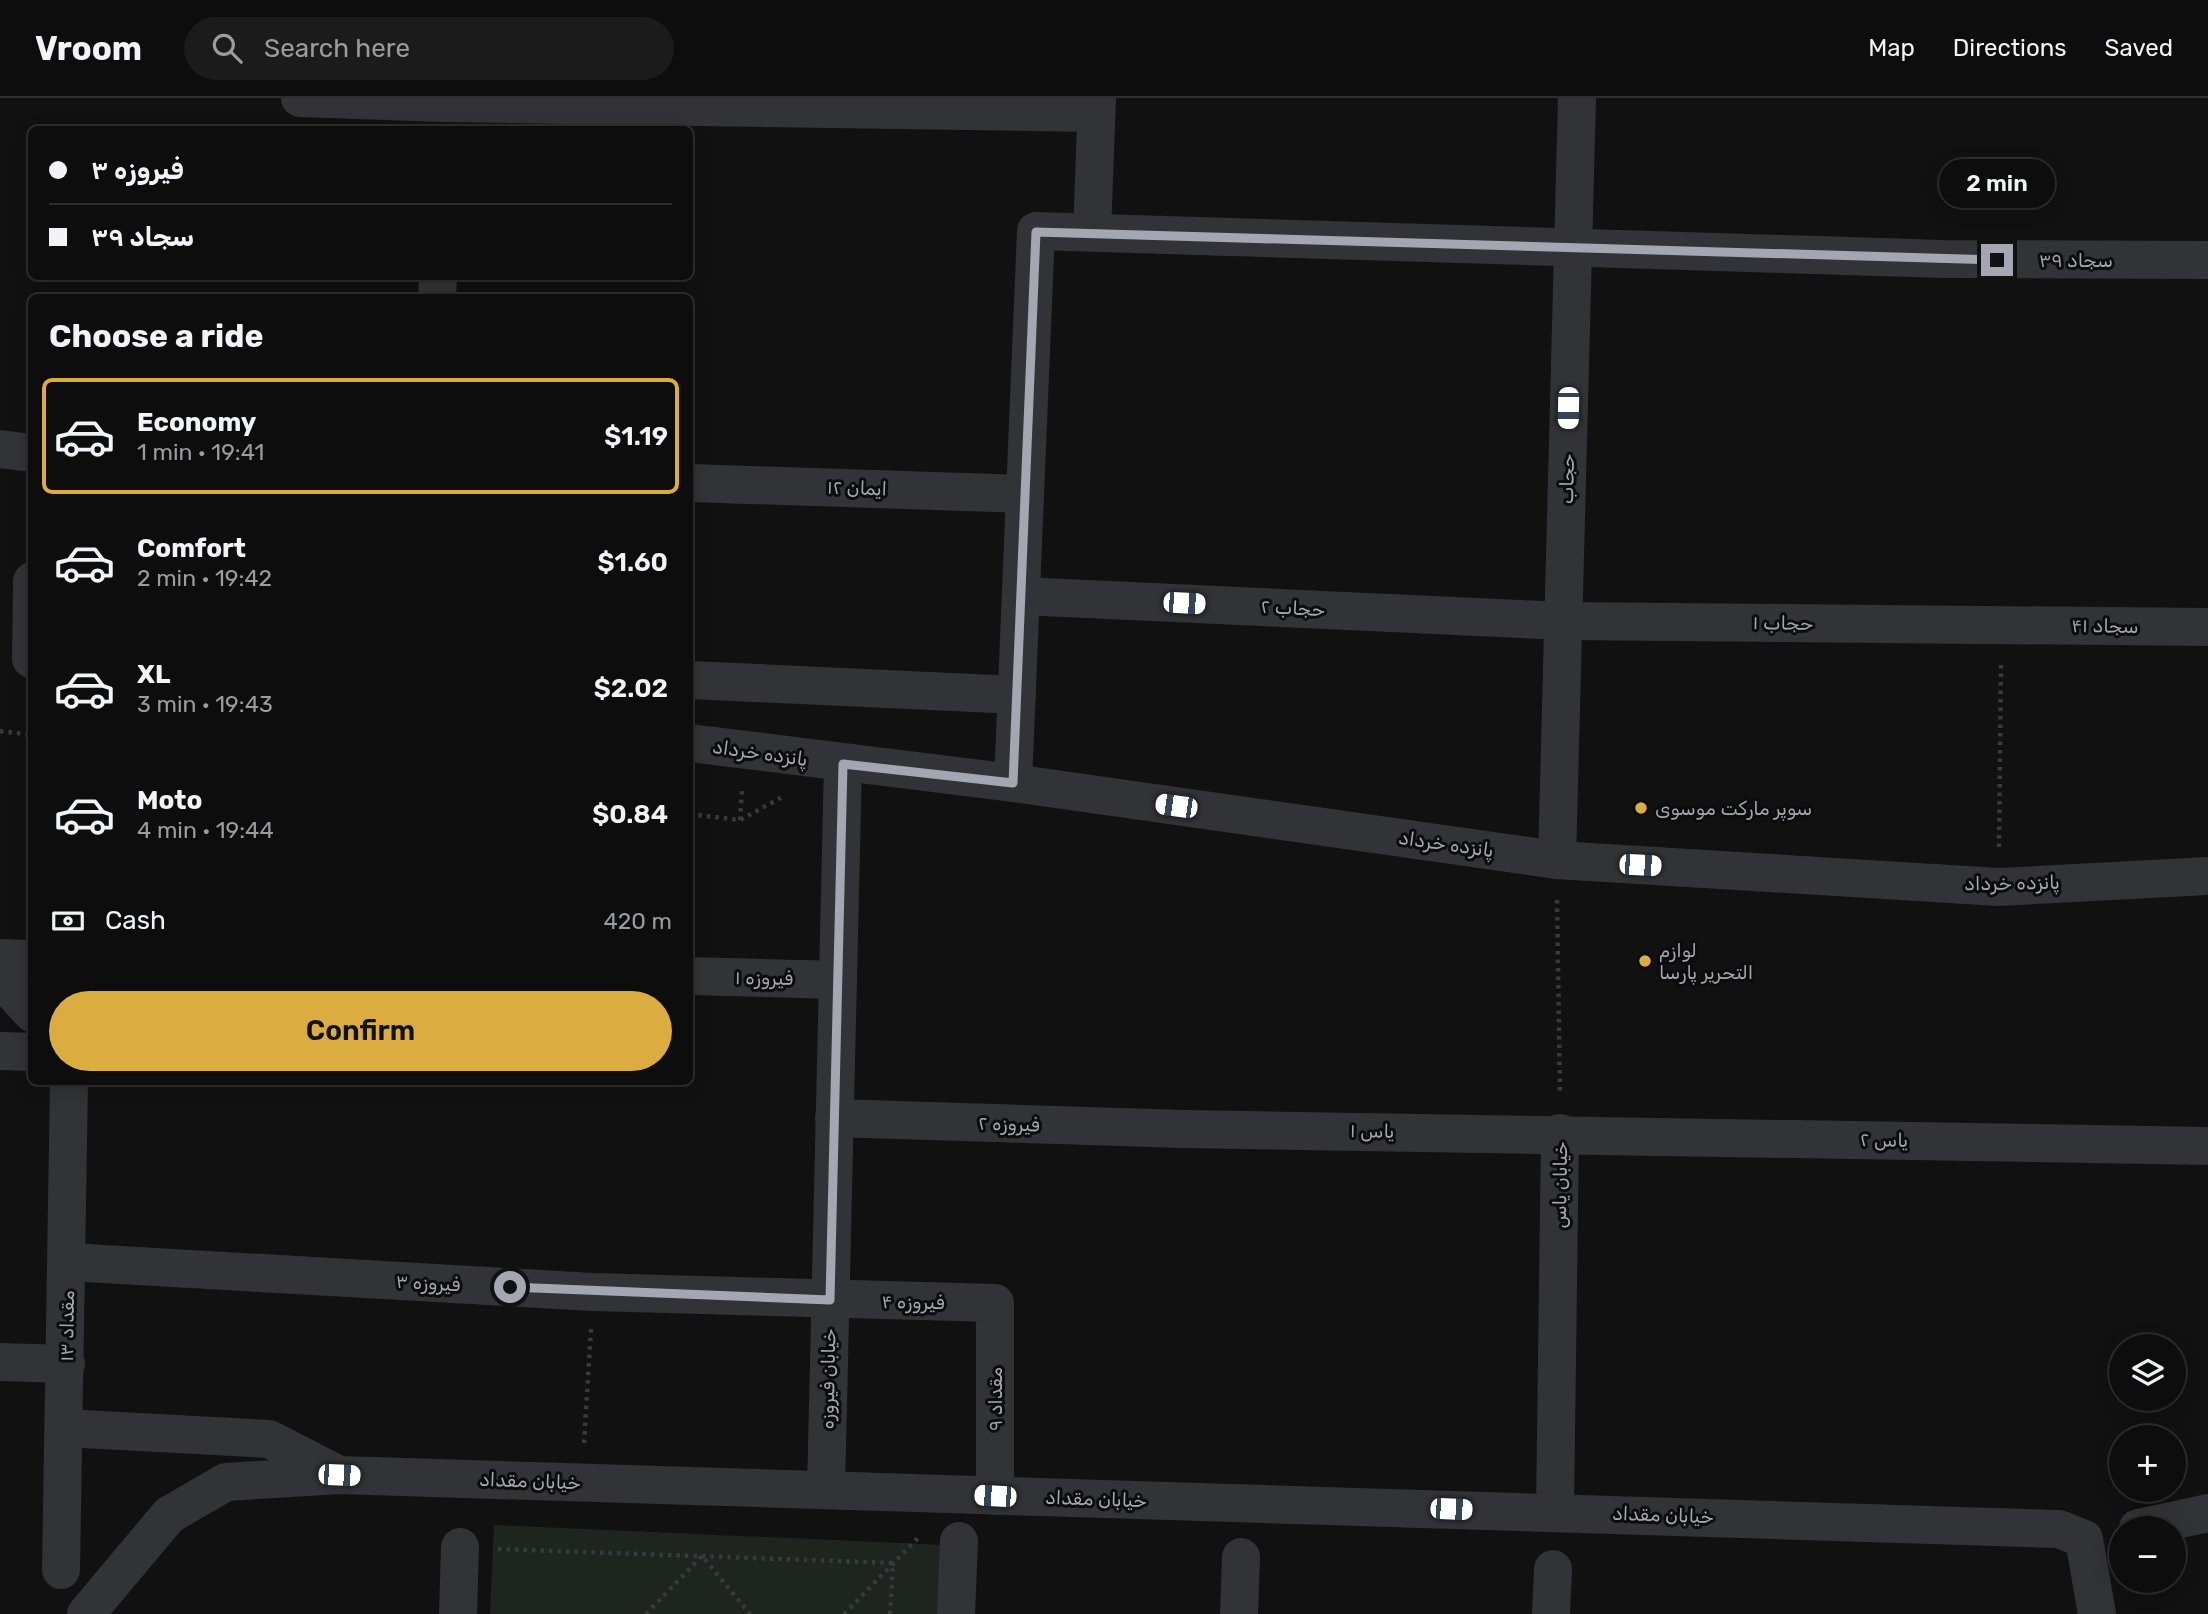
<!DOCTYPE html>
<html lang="en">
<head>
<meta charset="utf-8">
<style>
	:root { --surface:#0d0d0e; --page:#1b1b1c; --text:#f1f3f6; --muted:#9a9c9e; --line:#2d2d2e; --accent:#dbad40 }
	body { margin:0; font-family:Rubik,Vazirmatn,sans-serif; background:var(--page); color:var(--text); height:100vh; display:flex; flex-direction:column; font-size:26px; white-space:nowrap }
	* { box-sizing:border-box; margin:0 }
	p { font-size:23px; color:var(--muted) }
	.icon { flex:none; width:38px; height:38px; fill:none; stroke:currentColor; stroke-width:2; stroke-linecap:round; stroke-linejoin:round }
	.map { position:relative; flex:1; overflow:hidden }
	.sheet { position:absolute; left:28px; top:196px; width:665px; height:791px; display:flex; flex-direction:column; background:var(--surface); border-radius:10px; box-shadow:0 4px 18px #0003,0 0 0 2px var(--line) }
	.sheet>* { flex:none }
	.banner { position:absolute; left:28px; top:28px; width:665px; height:154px; border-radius:10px; box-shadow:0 4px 18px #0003,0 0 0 2px var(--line); display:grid; align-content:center; height:154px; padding:0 21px; background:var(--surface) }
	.tools { position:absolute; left:2109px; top:1236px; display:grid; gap:14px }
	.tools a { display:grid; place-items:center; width:77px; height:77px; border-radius:50%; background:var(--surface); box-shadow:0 4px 18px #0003,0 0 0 2px var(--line); font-size:35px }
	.end { position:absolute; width:32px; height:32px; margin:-16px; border:9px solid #a4a7b1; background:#111; box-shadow:0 0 0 4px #111 }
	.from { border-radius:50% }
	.bubble { position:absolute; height:49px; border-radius:24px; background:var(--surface); box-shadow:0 4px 18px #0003,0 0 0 2px var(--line); font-size:23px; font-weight:600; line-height:49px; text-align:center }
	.car { position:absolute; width:21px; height:42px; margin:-21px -10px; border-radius:9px; box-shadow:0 0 5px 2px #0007; background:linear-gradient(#fff 24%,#345 0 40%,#fff 0 76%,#345 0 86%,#fff 0) }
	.banner b { display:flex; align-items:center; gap:24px; height:66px; font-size:26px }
	.banner b+b { border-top:2px solid var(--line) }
	.banner i { width:18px; height:18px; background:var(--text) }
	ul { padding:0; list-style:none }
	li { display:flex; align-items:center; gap:21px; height:116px; margin:0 14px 10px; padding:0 7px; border:4px solid transparent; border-radius:10px }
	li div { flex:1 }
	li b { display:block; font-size:26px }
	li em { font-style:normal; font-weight:600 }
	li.selected { border-color:var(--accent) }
	li>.icon { width:63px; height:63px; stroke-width:1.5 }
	h2 { padding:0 21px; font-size:32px; line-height:84px }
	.pay { display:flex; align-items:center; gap:18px; height:77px; padding:0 21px; font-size:26px }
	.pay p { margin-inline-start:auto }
	.button { display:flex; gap:14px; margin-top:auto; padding:14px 21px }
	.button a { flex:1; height:80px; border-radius:42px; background:var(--accent); color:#111; font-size:28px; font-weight:600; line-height:80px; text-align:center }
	header { display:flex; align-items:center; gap:42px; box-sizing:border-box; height:98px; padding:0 35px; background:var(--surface); border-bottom:2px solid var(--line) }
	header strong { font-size:33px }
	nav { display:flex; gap:38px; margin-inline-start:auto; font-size:24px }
	.search { width:490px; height:63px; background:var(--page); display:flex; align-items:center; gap:18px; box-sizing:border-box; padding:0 24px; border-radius:38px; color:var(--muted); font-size:26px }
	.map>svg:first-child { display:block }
</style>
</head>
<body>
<header>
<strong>Vroom</strong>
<div class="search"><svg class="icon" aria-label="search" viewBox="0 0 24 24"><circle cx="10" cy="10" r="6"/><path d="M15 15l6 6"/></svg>Search here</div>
<nav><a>Map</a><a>Directions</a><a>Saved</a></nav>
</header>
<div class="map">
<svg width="2208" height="1516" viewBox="0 0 2208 1516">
	<rect width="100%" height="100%" fill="#111112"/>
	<path fill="#1e241e" d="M494,1427L946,1447L943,1516H490Z"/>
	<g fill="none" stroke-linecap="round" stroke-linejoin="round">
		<g stroke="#383a3d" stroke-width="4.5" stroke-dasharray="3.5 5" stroke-linecap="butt">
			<path d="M0,633L32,637"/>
			<path d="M690,716L740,722L784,698"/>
			<path d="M740,722L742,692"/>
			<path d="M1999,749L2001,566"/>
			<path d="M1557,802L1560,996"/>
			<path d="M584,1345L591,1231"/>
			<path d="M498,1451L893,1465"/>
			<path d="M646,1516L702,1458L750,1516"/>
			<path d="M844,1516L919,1439"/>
			<path d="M890,1516L893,1466"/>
		</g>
		<g stroke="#323336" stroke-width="38">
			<path d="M300,0L444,5L1096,15"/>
			<path d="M1092,135L1097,0"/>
			<path d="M437,200L438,178"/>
			<path d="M0,351L32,355"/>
			<path d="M690,385L1025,396"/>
			<path d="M1021,498L1564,523L2208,529"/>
			<path d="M31,561L32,483"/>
			<path d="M690,582L1017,597"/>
			<path d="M690,645L1013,685L1557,762L1999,789L2208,778"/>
			<path d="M1013,685L1036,133L1944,161L2208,162"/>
			<path d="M1557,762L1577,0"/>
			<path d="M0,860L32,861"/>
			<path d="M690,878L838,882"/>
			<path d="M0,880L32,915"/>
			<path d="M0,953L32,954"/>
			<path d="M834,1020L1184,1031L2208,1048"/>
			<path d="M68,1164L593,1194L995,1205V1398"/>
			<path d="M0,1264L66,1266"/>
			<path d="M64,1330L269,1341L337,1376"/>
			<path d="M826,1392L843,666"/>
			<path d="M1555,1413L1560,1035"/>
			<path d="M2138,1430L2208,1415"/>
			<path d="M61,1472L69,984"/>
			<path d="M86,1516L169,1417L226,1384L339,1377L2059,1431L2084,1441L2097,1516"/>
			<path d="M458,1516L460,1449"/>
			<path d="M956,1516L959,1443"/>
			<path d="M1239,1516L1241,1459"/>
			<path d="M1551,1516L1553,1471"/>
		</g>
	</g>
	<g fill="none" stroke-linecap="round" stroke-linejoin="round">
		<path stroke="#a4a7b1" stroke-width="9" d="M510,1189L830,1202L843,666L1013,685L1036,134L1997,162"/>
	</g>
	<g fill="#dbad40" stroke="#0c0c0d" stroke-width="2.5">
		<circle cx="1641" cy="710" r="7"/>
		<circle cx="1645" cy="863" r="7"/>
	</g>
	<g text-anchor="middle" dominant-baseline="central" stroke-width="6" stroke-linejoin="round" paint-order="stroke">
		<g font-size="19" fill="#a4a7b1" stroke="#0c0c0d">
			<text x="2076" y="162">سجاد ۳۹</text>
			<text transform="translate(1567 381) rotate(-89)">حجاب</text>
			<text transform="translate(857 390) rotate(2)">ایمان ۱۲</text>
			<text transform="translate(1293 510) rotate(3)">حجاب ۲</text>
			<text transform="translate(1783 525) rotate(1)">حجاب ۱</text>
			<text transform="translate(2105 528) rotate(1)">سجاد ۴۱</text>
			<text transform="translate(760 655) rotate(8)">پانزده خرداد</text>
			<text transform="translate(1446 746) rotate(8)">پانزده خرداد</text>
			<text transform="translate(2012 785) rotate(-1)">پانزده خرداد</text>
			<text transform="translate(764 880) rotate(1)">فیروزه ۱</text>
			<text transform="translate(1009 1026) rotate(2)">فیروزه ۲</text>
			<text transform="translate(1372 1033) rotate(1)">یاس ۱</text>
			<text transform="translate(1884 1042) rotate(1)">یاس ۲</text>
			<text transform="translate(1560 1087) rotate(-89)">خیابان یاس</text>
			<text transform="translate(428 1185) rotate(3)">فیروزه ۳</text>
			<text transform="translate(913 1204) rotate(1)">فیروزه ۴</text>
			<text transform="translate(67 1228) rotate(-89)">مقداد ۱۳</text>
			<text transform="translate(828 1281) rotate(-89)">خیابان فیروزه</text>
			<text transform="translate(995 1301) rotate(-90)">مقداد ۹</text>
			<text transform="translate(530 1383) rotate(2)">خیابان مقداد</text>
			<text transform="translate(1096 1401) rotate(2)">خیابان مقداد</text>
			<text transform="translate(1663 1417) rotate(2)">خیابان مقداد</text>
		</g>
		<g font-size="19" fill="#a4a7b1" stroke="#0c0c0d" text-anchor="start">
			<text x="1655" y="710">سوپر مارکت موسوی</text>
			<text x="1659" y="852">لوازم<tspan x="1659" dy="22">التحریر پارسا</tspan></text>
		</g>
	</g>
</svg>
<div class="tools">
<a><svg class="icon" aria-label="layers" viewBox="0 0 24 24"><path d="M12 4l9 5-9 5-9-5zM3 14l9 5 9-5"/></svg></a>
<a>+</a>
<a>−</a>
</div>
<i class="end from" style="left:510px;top:1189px"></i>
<i class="end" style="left:1997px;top:162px"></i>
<div class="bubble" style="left:1939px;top:61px;width:116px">2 min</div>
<i class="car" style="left:1568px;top:310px;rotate:181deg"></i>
<i class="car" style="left:1184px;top:505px;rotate:93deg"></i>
<i class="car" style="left:1176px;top:708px;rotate:278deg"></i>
<i class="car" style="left:1640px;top:767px;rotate:93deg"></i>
<i class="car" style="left:339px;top:1377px;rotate:92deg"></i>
<i class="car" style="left:995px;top:1398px;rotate:273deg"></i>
<i class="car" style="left:1451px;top:1411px;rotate:92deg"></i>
<div class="banner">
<b><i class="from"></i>فیروزه ۳</b>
<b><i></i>سجاد ۳۹</b>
</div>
<section class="sheet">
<h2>Choose a ride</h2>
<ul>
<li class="selected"><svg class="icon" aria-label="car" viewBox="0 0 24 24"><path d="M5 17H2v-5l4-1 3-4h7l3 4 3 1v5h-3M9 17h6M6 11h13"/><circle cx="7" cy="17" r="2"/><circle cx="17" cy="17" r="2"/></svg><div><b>Economy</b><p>1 min · 19:41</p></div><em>$1.19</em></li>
<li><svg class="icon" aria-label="car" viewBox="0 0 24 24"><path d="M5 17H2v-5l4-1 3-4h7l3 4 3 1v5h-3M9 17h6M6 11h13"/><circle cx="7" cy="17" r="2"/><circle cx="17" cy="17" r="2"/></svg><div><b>Comfort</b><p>2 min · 19:42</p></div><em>$1.60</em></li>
<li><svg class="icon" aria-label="car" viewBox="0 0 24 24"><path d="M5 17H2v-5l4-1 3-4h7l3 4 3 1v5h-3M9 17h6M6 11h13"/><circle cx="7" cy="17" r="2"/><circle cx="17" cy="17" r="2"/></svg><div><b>XL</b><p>3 min · 19:43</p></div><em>$2.02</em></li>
<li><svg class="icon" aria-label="car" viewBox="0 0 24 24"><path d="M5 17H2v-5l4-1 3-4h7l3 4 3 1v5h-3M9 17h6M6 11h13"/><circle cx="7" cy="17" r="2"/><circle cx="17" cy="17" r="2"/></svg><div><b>Moto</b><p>4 min · 19:44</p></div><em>$0.84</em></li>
</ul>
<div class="pay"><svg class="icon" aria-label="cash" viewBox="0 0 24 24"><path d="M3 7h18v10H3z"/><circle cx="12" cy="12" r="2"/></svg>Cash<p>420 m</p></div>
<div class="button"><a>Confirm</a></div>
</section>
</div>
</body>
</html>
